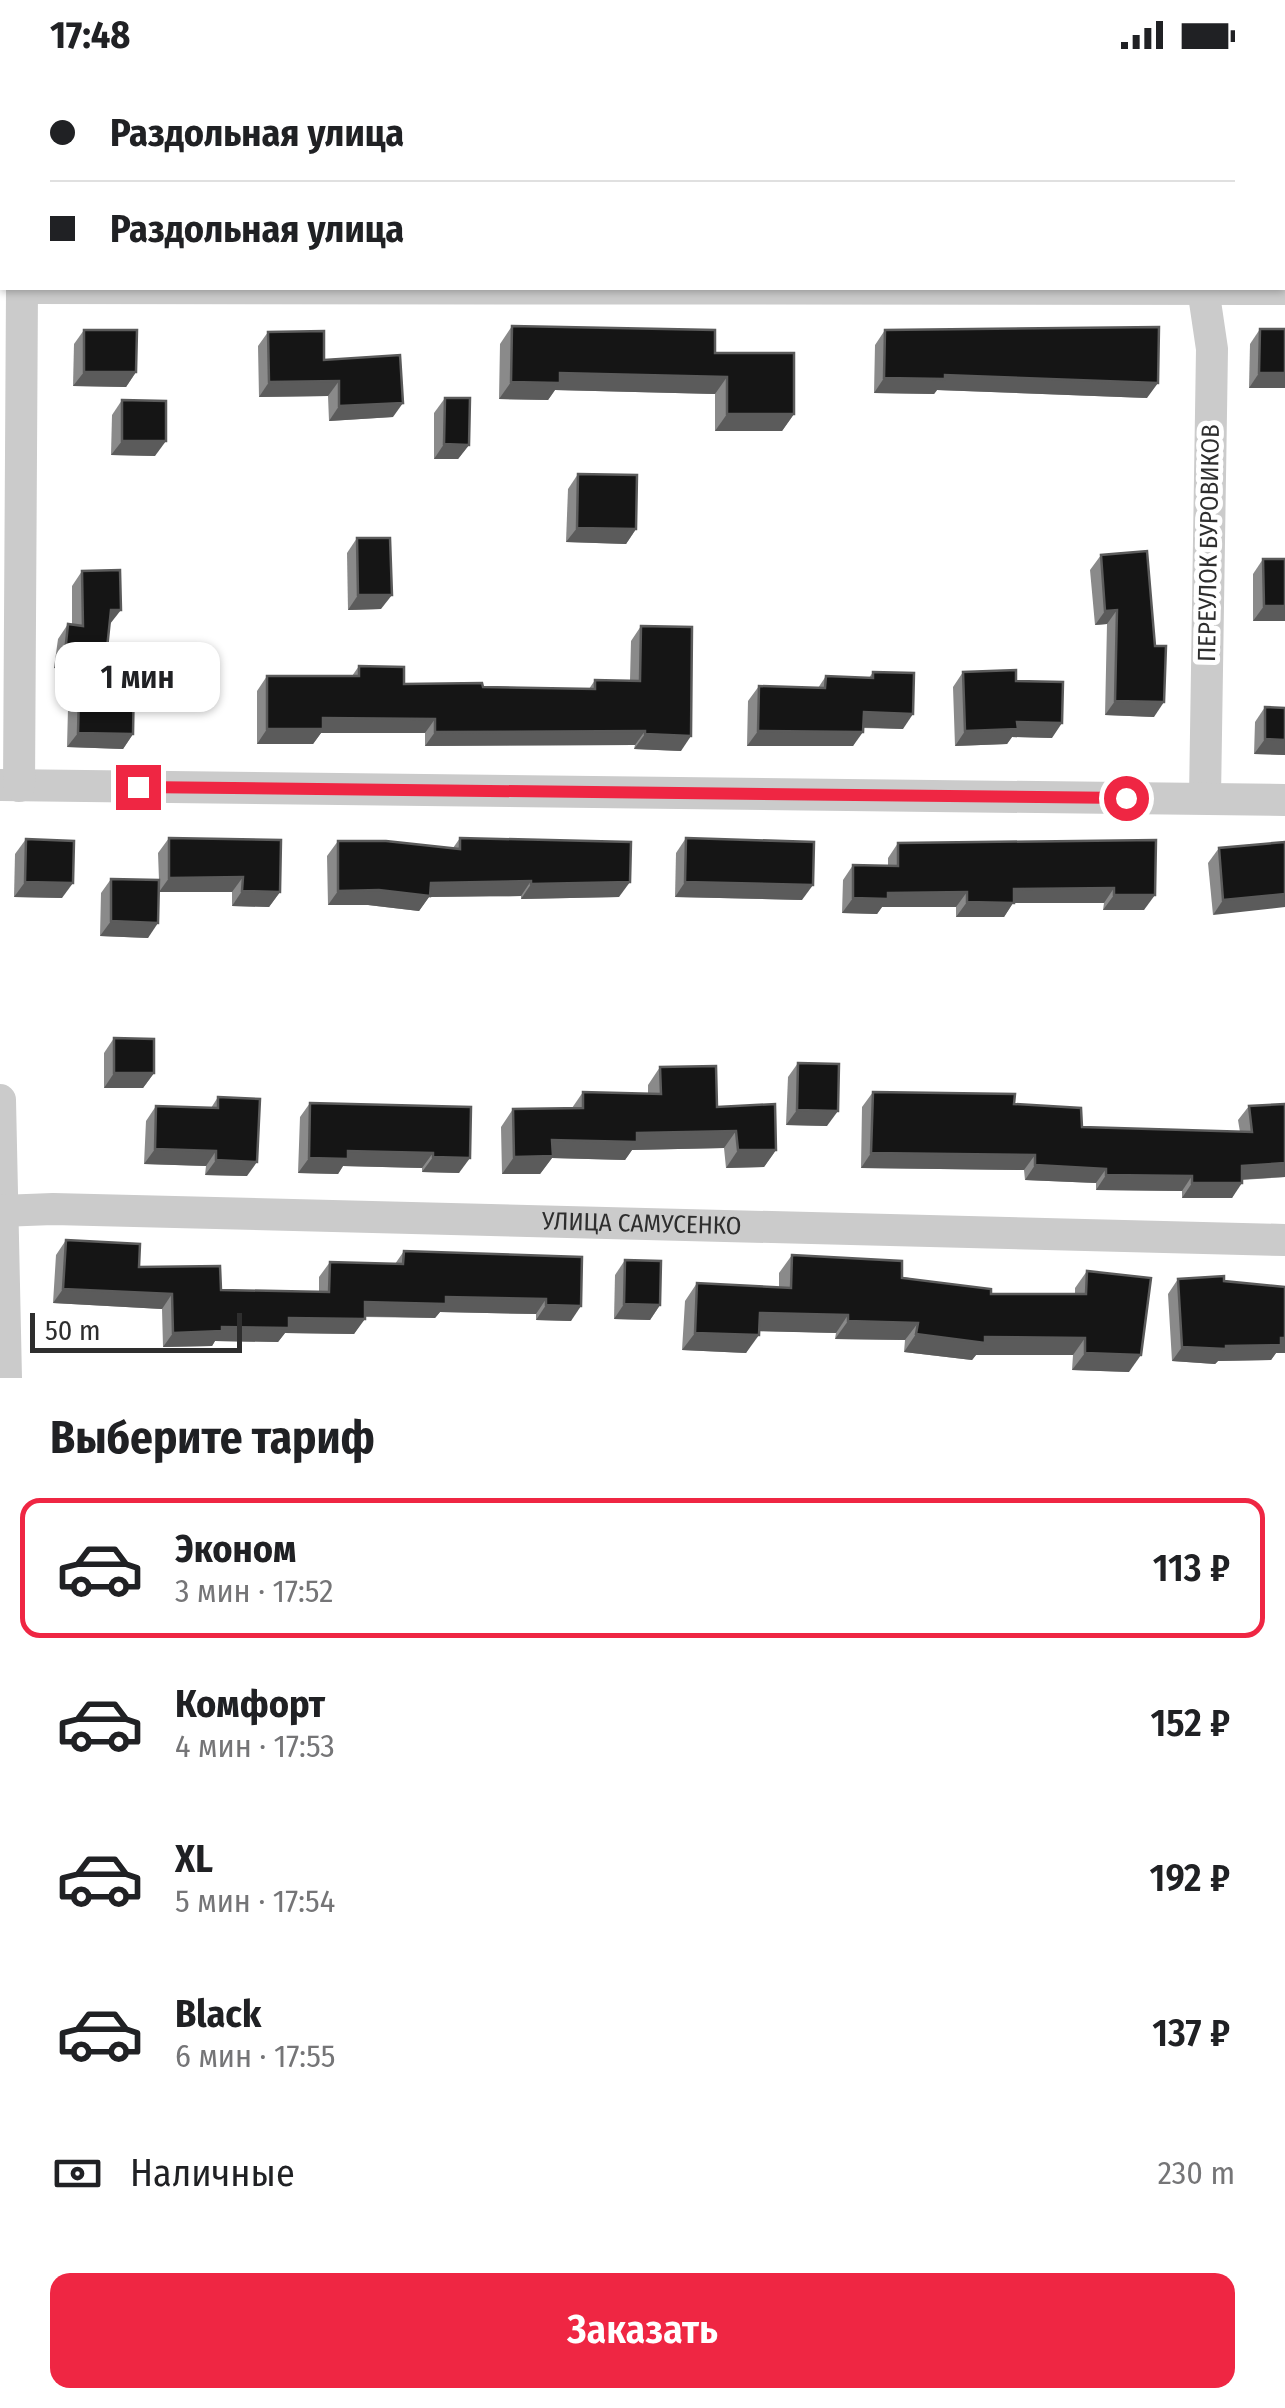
<!DOCTYPE html>
<html lang="ru">
<head>
<meta charset="utf-8">
<style>
	:root { --surface:#fff; --page:#f6f6f6; --text:#202124; --muted:#757577; --line:#e0e0e0; --accent:#ef2643 }
	body { margin:0; font-family:"Fira Sans Condensed",sans-serif; background:var(--page); color:var(--text); height:100vh; display:flex; flex-direction:column; font-size:38px; white-space:nowrap }
	* { box-sizing:border-box; margin:0 }
	p { font-size:32px; color:var(--muted) }
	.icon { flex:none; width:55px; height:55px; fill:none; stroke:currentColor; stroke-width:2; stroke-linecap:round; stroke-linejoin:round }
	.map { position:relative; height:1308px; overflow:hidden }
	.drawer { display:flex; flex-direction:column; background:var(--surface); flex:1 }
	.drawer>* { flex:none }
	.guide { position:absolute; left:0px; top:0px; width:1285px; height:220px; box-shadow:0 2px 8px #0004; display:grid; align-content:center; height:220px; padding:0 50px; background:var(--surface) }
	.scale { position:absolute; left:30px; bottom:25px; width:212px; box-sizing:border-box; padding-left:10px; border:5px solid #2e2e2e; border-top:0; font-size:28px; line-height:35px; white-space:nowrap; color:#2e2e2e; -webkit-text-stroke:8px #fff; paint-order:stroke }
	.end { position:absolute; width:45px; height:45px; margin:-22px; border:12px solid #ef2643; background:#fff; box-shadow:0 0 0 5px #fff }
	.from { border-radius:50% }
	.bubble { position:absolute; height:70px; border-radius:20px; background:var(--surface); box-shadow:0 2px 8px #0004; font-size:32px; font-weight:600; line-height:70px; text-align:center }
	.guide b { display:flex; align-items:center; gap:35px; height:95px; font-size:38px }
	.guide b+b { border-top:2px solid var(--line) }
	.guide i { width:25px; height:25px; background:var(--text) }
	ul { padding:0; list-style:none }
	li { display:flex; align-items:center; gap:30px; height:140px; margin:0 20px 15px; padding:0 30px; border:5px solid transparent; border-radius:20px }
	li div { flex:1 }
	li b { display:block; font-size:38px }
	li em { font-style:normal; font-weight:600 }
	li.on { border-color:var(--accent) }
	li>.icon { width:90px; height:90px; stroke-width:1.5 }
	h2 { padding:0 50px; font-size:45px; line-height:120px }
	.pay { display:flex; align-items:center; gap:25px; height:110px; padding:0 50px; font-size:38px }
	.pay p { margin-inline-start:auto }
	.cta { display:flex; gap:20px; margin-top:auto; padding:20px 50px }
	.cta a { flex:1; height:115px; border-radius:20px; background:var(--accent); color:#fff; font-size:40px; font-weight:600; line-height:115px; text-align:center }
	.status { display:flex; justify-content:space-between; align-items:center; height:70px; padding:0 50px; background:var(--surface); direction:ltr }
	.status svg { height:28px; fill:currentColor }
	.map>svg:first-child { display:block }
</style>
</head>
<body>
<div class="status"><b>17:48</b><svg viewBox="0 0 49 12"><path d="M0 12V9h3v3zM5 12V6h3v6zM10 12V3h3v9zM15 12V0h3v12zM26 1h20v11H26zM47 4h2v5h-2z"/></svg></div>
<div class="map">
<svg width="1285" height="1308" viewBox="0 0 1285 1308">
	<rect width="100%" height="100%" fill="#fff"/>
	<g fill="none" stroke-linecap="round" stroke-linejoin="round">
		<g stroke="#cbcbcb" stroke-width="32">
			<path d="M23,2V0"/>
			<path d="M1194,2V0"/>
			<path d="M22,218L1285,219"/>
			<path d="M1203,218L1212,279L1205,728"/>
			<path d="M0,715L1285,730"/>
			<path d="M19,716L22,218"/>
			<path d="M0,1030L6,1308"/>
			<path id="s1" d="M0,1141L53,1139L1285,1170"/>
		</g>
	</g>
	<g fill="#8a8a8a">
		<path d="M512,256L715,283L794,344L782,361H715V324L555,320L548,330L499,329L500,274Z"/>
		<path d="M1260,259L1285,318H1249L1250,274Z"/>
		<path d="M84,260L136,302L126,317L73,316L74,274Z"/>
		<path d="M885,260L1147,328L937,320L934,324L874,323L875,275Z"/>
		<path d="M268,262L324,290L393,347L329,351L328,326L259,327L258,276Z"/>
		<path d="M445,328L469,375L458,389H434V343Z"/>
		<path d="M122,330L155,386L111,385L112,345Z"/>
		<path d="M578,404L636,459L626,474L566,472L568,419Z"/>
		<path d="M357,468L381,539L348,540L347,483Z"/>
		<path d="M1101,485L1154,647L1105,645L1107,554L1095,555L1090,500Z"/>
		<path d="M1263,489L1285,551H1253V504Z"/>
		<path d="M82,501L110,554L104,607L133,664L123,679L67,677L69,600L54,598L58,569L68,554L72,555V516Z"/>
		<path d="M641,556L681,681L634,679L635,675L425,676V663H321L313,674H257V621L267,606H352L359,596L404,614L589,619L595,610H630L631,571Z"/>
		<path d="M873,602L903,659L863,658L853,676H747L748,631L759,616L818,618L826,606L869,608Z"/>
		<path d="M963,602L1016,611L1052,668L1012,667L1007,674L955,676L953,617Z"/>
		<path d="M1265,637L1285,685L1254,684L1255,652Z"/>
		<path d="M169,768L280,822L269,837L232,836V822H159L148,868L100,866L101,823L111,809L159,810L158,783Z"/>
		<path d="M460,768L619,827L521,829V826L429,827L419,841L368,835H328L327,786L338,771L453,778Z"/>
		<path d="M686,768L802,830L675,827L676,783Z"/>
		<path d="M26,769L62,828L14,827L15,784Z"/>
		<path d="M1156,770L1144,840H1103L1104,833H1013L1004,847H956V837H882L877,844L842,843L843,810L853,795L888,796V788L898,773Z"/>
		<path d="M1285,772L1213,845L1208,793L1219,778Z"/>
		<path d="M114,968L154,1003L143,1018H104V983Z"/>
		<path d="M798,993L827,1056L786,1055L788,1007Z"/>
		<path d="M660,997L776,1080L764,1097L726,1098L724,1078L632,1080L625,1090L552,1088L540,1104H502L501,1057L513,1039L572,1038L583,1022L648,1024V1015Z"/>
		<path d="M873,1022L1014,1034L1082,1057L1240,1062L1238,1050L1249,1036L1285,1034V1107L1242,1110L1232,1128H1182V1121L1096,1120V1113L1025,1110L1024,1100L861,1098L862,1037Z"/>
		<path d="M218,1027L247,1106L205,1105L206,1096L144,1094L146,1051L156,1036L211,1038Z"/>
		<path d="M310,1033L471,1037L459,1103L422,1102V1098L343,1096L338,1104L298,1103L300,1047Z"/>
		<path d="M66,1170L139,1197L221,1220L319,1222V1207L330,1192L395,1194L404,1181L582,1187L571,1251L536,1250V1244L440,1242L435,1248L365,1247L354,1264L285,1263L278,1272L215,1271L212,1276L163,1277L162,1239L53,1233L56,1185Z"/>
		<path d="M792,1185L991,1224H1075V1218L1087,1201L1129,1302L1072,1300L1073,1285H976L972,1290L904,1282L905,1270L835,1269L836,1263L759,1261L746,1283L682,1280L685,1231L697,1213L779,1217V1203Z"/>
		<path d="M625,1190L660,1235L650,1250L614,1249L615,1205Z"/>
		<path d="M1178,1209L1224,1211L1276,1283L1271,1290L1218,1291L1215,1294L1172,1291L1168,1224Z"/>
	</g>
	<g fill="#5b5b5b">
		<rect x="1282" y="27" width="3" height="15"/>
		<path d="M1282,86H1285V99L1283,101Z"/>
		<path d="M84,302H136L126,317L73,316Z"/>
		<path d="M560,303L727,307L715,324L555,320L548,330L499,329L511,312Z"/>
		<path d="M1259,303H1285V318H1249Z"/>
		<path d="M945,305L1158,313L1147,328L937,320L934,324L874,323L884,308Z"/>
		<path d="M339,311L328,326L259,327L269,312Z"/>
		<path d="M403,333L393,347L329,351L339,336Z"/>
		<path d="M727,344H794L782,361H715Z"/>
		<path d="M122,371H166L155,386L111,385Z"/>
		<path d="M444,374L469,375L458,389H434Z"/>
		<path d="M577,458L636,459L626,474L566,472Z"/>
		<path d="M358,525H392L381,539L348,540Z"/>
		<path d="M1264,536H1285V551H1253Z"/>
		<path d="M111,540H121L110,554H101Z"/>
		<path d="M1117,540L1107,554L1095,555L1105,541Z"/>
		<path d="M65,583L80,585L69,600L54,598Z"/>
		<path d="M1115,631L1164,632L1154,647L1105,645Z"/>
		<path d="M864,642L913,644L903,659L853,657Z"/>
		<path d="M323,648L435,649L425,663H321L313,674H257L267,659Z"/>
		<path d="M1017,652L1062,653L1052,668L1012,667L1007,674L955,676L965,661Z"/>
		<path d="M645,661L635,675L425,676L435,662Z"/>
		<path d="M758,661L863,662L853,676H747Z"/>
		<path d="M78,663L133,664L123,679L67,677Z"/>
		<path d="M645,664L691,666L681,681L634,679Z"/>
		<path d="M1265,669L1285,670V685L1254,684Z"/>
		<path d="M243,807L232,822H159L169,808Z"/>
		<path d="M531,811L521,826L429,827L419,841L368,835H328L338,821L431,813Z"/>
		<path d="M25,812L73,813L62,828L14,827Z"/>
		<path d="M630,812L619,827L521,829L531,814Z"/>
		<path d="M685,812L813,815L802,830L675,827Z"/>
		<path d="M1114,818L1104,833H1013L1004,847H956L967,832L1014,819Z"/>
		<path d="M242,821L280,822L269,837L232,836Z"/>
		<path d="M967,822L956,837H882L877,844L842,843L853,828L888,823Z"/>
		<path d="M1285,824V837L1213,845L1223,830Z"/>
		<path d="M1114,825H1155L1144,840H1103Z"/>
		<path d="M111,851L158,853L148,868L100,866Z"/>
		<path d="M114,1003H154L143,1018H104Z"/>
		<path d="M797,1040L838,1041L827,1056L786,1055Z"/>
		<path d="M736,1061L724,1078L632,1080L625,1090L552,1088L540,1104H502L514,1087L552,1070L637,1063Z"/>
		<path d="M155,1079L216,1081L206,1096L144,1094Z"/>
		<path d="M738,1080H776L764,1097L726,1098Z"/>
		<path d="M348,1081L433,1083L422,1098L343,1096L338,1104L298,1103L309,1088Z"/>
		<path d="M871,1083L1035,1085L1024,1100L861,1098Z"/>
		<path d="M433,1087L470,1088L459,1103L422,1102Z"/>
		<path d="M216,1090L257,1092L247,1106L205,1105Z"/>
		<path d="M1285,1093V1107L1232,1110L1242,1096Z"/>
		<path d="M1035,1095L1106,1099L1096,1113L1025,1110Z"/>
		<path d="M1106,1105L1192,1106L1182,1121L1096,1120Z"/>
		<path d="M1192,1113H1242L1232,1128H1182Z"/>
		<path d="M63,1219L172,1224L162,1239L53,1233Z"/>
		<path d="M446,1227L546,1229L536,1244L440,1242L435,1248L355,1246L365,1232Z"/>
		<path d="M624,1234L660,1235L650,1250L614,1249Z"/>
		<path d="M546,1235L581,1236L571,1251L536,1250Z"/>
		<path d="M760,1243L848,1245L836,1263L748,1261Z"/>
		<path d="M289,1248L365,1249L354,1264L285,1263L278,1272L215,1271L212,1276L163,1277L173,1263Z"/>
		<path d="M848,1251L918,1253L905,1270L835,1269Z"/>
		<path d="M695,1263L759,1265L746,1283L682,1280Z"/>
		<path d="M916,1264L985,1267L1085,1268L1073,1285H976L972,1290L904,1282Z"/>
		<path d="M1285,1268V1283H1276L1271,1290L1218,1291L1215,1294L1172,1291L1182,1277L1226,1276Z"/>
		<path d="M1085,1283L1141,1285L1129,1302L1072,1300Z"/>
	</g>
	<g fill="#151515" stroke="#5b5b5b" stroke-width="2.5">
		<rect x="86" y="0" width="56" height="2"/>
		<rect x="1099" y="0" width="48" height="2"/>
		<path d="M1276,0H1285V27H1282V2H1276Z"/>
		<rect x="1282" y="43" width="3" height="43"/>
		<path d="M512,256L715,260V283H794V344H727V307L560,303V313L511,312Z"/>
		<path d="M1159,257L1158,313L945,305V309L884,308L885,260Z"/>
		<path d="M1260,259H1285V303H1259Z"/>
		<path d="M84,260H137L136,302H84Z"/>
		<path d="M324,261V290L400,285L403,333L339,336V311L269,312L268,262Z"/>
		<path d="M445,328H470L469,375L444,374Z"/>
		<path d="M122,330L166,331V371H122Z"/>
		<path d="M578,404L637,405L636,459L577,458Z"/>
		<path d="M357,468H390L392,525H358Z"/>
		<path d="M1147,481L1155,576H1166L1164,632L1115,631L1117,540L1105,541L1101,485Z"/>
		<path d="M1263,489H1285V536H1264Z"/>
		<path d="M120,500L121,540H111L104,607L134,608L133,664L78,663L80,585L65,583L68,554L83,556L82,501Z"/>
		<path d="M641,556L692,557L691,666L645,664V661L435,662V649L323,648V659H267V606H359V596L404,597V614L482,613L483,617L595,619V610L640,611Z"/>
		<path d="M1016,600V611L1063,612L1062,653L1017,652L1018,659L965,661L963,602Z"/>
		<path d="M873,602L914,603L913,644L864,642L863,662L758,661L759,616L825,618L826,606L873,608Z"/>
		<path d="M1265,637L1285,638V670L1265,669Z"/>
		<path d="M169,768L281,770L280,822L242,821L243,807L169,808Z"/>
		<path d="M460,768L631,772L630,812L531,814V811L431,813L430,826L379,820L338,821V771H386L460,779Z"/>
		<path d="M686,768L814,772L813,815L685,812Z"/>
		<path d="M26,769L74,771L73,813L25,812Z"/>
		<path d="M1156,770L1155,825H1114V818L1014,819V833L967,832V822L888,823V829L853,828V795L898,796V773Z"/>
		<path d="M1285,772V824L1223,830L1219,778Z"/>
		<path d="M111,809L159,810L158,853L111,851Z"/>
		<path d="M114,968L154,969V1003H114Z"/>
		<path d="M798,993L839,994L838,1041L797,1040Z"/>
		<path d="M716,996L717,1037L775,1034L776,1080H738L736,1061L637,1063V1072L552,1070L553,1086L514,1087L513,1039L583,1038V1022L661,1024L660,997Z"/>
		<path d="M873,1022L1015,1024L1014,1034L1081,1038L1082,1057L1252,1062L1249,1036L1285,1034V1093L1242,1096V1113H1192V1106L1106,1105V1099L1035,1095V1085L871,1083Z"/>
		<path d="M218,1027L260,1029L257,1092L216,1090V1081L155,1079L156,1036L218,1038Z"/>
		<path d="M310,1033L471,1037L470,1088L433,1087V1083L348,1081V1089L309,1088Z"/>
		<path d="M66,1170L140,1174L139,1197L220,1196L221,1220L329,1222L330,1192L403,1194L404,1181L582,1187L581,1236L546,1235V1229L446,1227V1234L365,1232V1249L289,1248V1258L222,1257V1261L173,1263L172,1224L63,1219Z"/>
		<path d="M792,1185L902,1191V1208L991,1219V1224H1086L1087,1201L1151,1208L1141,1285L1085,1283V1268L985,1267V1273L916,1264L918,1253L848,1251V1245L760,1243L759,1265L695,1263L697,1213L791,1218Z"/>
		<path d="M625,1190L661,1191L660,1235L624,1234Z"/>
		<path d="M1224,1206V1211L1285,1217V1268H1281V1275L1226,1276V1279L1182,1277L1178,1209Z"/>
	</g>
	<g fill="none" stroke-linecap="round" stroke-linejoin="round">
		<path stroke="#ef2643" stroke-width="12" d="M138,717L1126,728"/>
	</g>
	<g text-anchor="middle" dominant-baseline="central" stroke-width="10" stroke-linejoin="round" paint-order="stroke">
		<g font-size="25" fill="#2e2e2e" stroke="#fff">
			<text transform="translate(1209 473) rotate(-89)">ПЕРЕУЛОК БУРОВИКОВ</text>
			<text stroke="none"><textPath href="#s1" startOffset="642">УЛИЦА САМУСЕНКО</textPath></text>
		</g>
	</g>
</svg>
<div class="scale">50 m</div>
<i class="end from" style="left:1126px;top:728px"></i>
<i class="end" style="left:138px;top:717px"></i>
<div class="bubble" style="left:55px;top:572px;width:165px">1 мин</div>
<div class="guide">
<b><i class="from"></i>Раздольная улица</b>
<b><i></i>Раздольная улица</b>
</div>
</div>
<section class="drawer">
<h2>Выберите тариф</h2>
<ul>
<li class="on"><svg class="icon" aria-label="car" viewBox="0 0 24 24"><path d="M5 17H2v-5l4-1 3-4h7l3 4 3 1v5h-3M9 17h6M6 11h13"/><circle cx="7" cy="17" r="2"/><circle cx="17" cy="17" r="2"/></svg><div><b>Эконом</b><p>3 мин · 17:52</p></div><em>113 ₽</em></li>
<li><svg class="icon" aria-label="car" viewBox="0 0 24 24"><path d="M5 17H2v-5l4-1 3-4h7l3 4 3 1v5h-3M9 17h6M6 11h13"/><circle cx="7" cy="17" r="2"/><circle cx="17" cy="17" r="2"/></svg><div><b>Комфорт</b><p>4 мин · 17:53</p></div><em>152 ₽</em></li>
<li><svg class="icon" aria-label="car" viewBox="0 0 24 24"><path d="M5 17H2v-5l4-1 3-4h7l3 4 3 1v5h-3M9 17h6M6 11h13"/><circle cx="7" cy="17" r="2"/><circle cx="17" cy="17" r="2"/></svg><div><b>XL</b><p>5 мин · 17:54</p></div><em>192 ₽</em></li>
<li><svg class="icon" aria-label="car" viewBox="0 0 24 24"><path d="M5 17H2v-5l4-1 3-4h7l3 4 3 1v5h-3M9 17h6M6 11h13"/><circle cx="7" cy="17" r="2"/><circle cx="17" cy="17" r="2"/></svg><div><b>Black</b><p>6 мин · 17:55</p></div><em>137 ₽</em></li>
</ul>
<div class="pay"><svg class="icon" aria-label="cash" viewBox="0 0 24 24"><path d="M3 7h18v10H3z"/><circle cx="12" cy="12" r="2"/></svg>Наличные<p>230 m</p></div>
<div class="cta"><a>Заказать</a></div>
</section>
</body>
</html>
